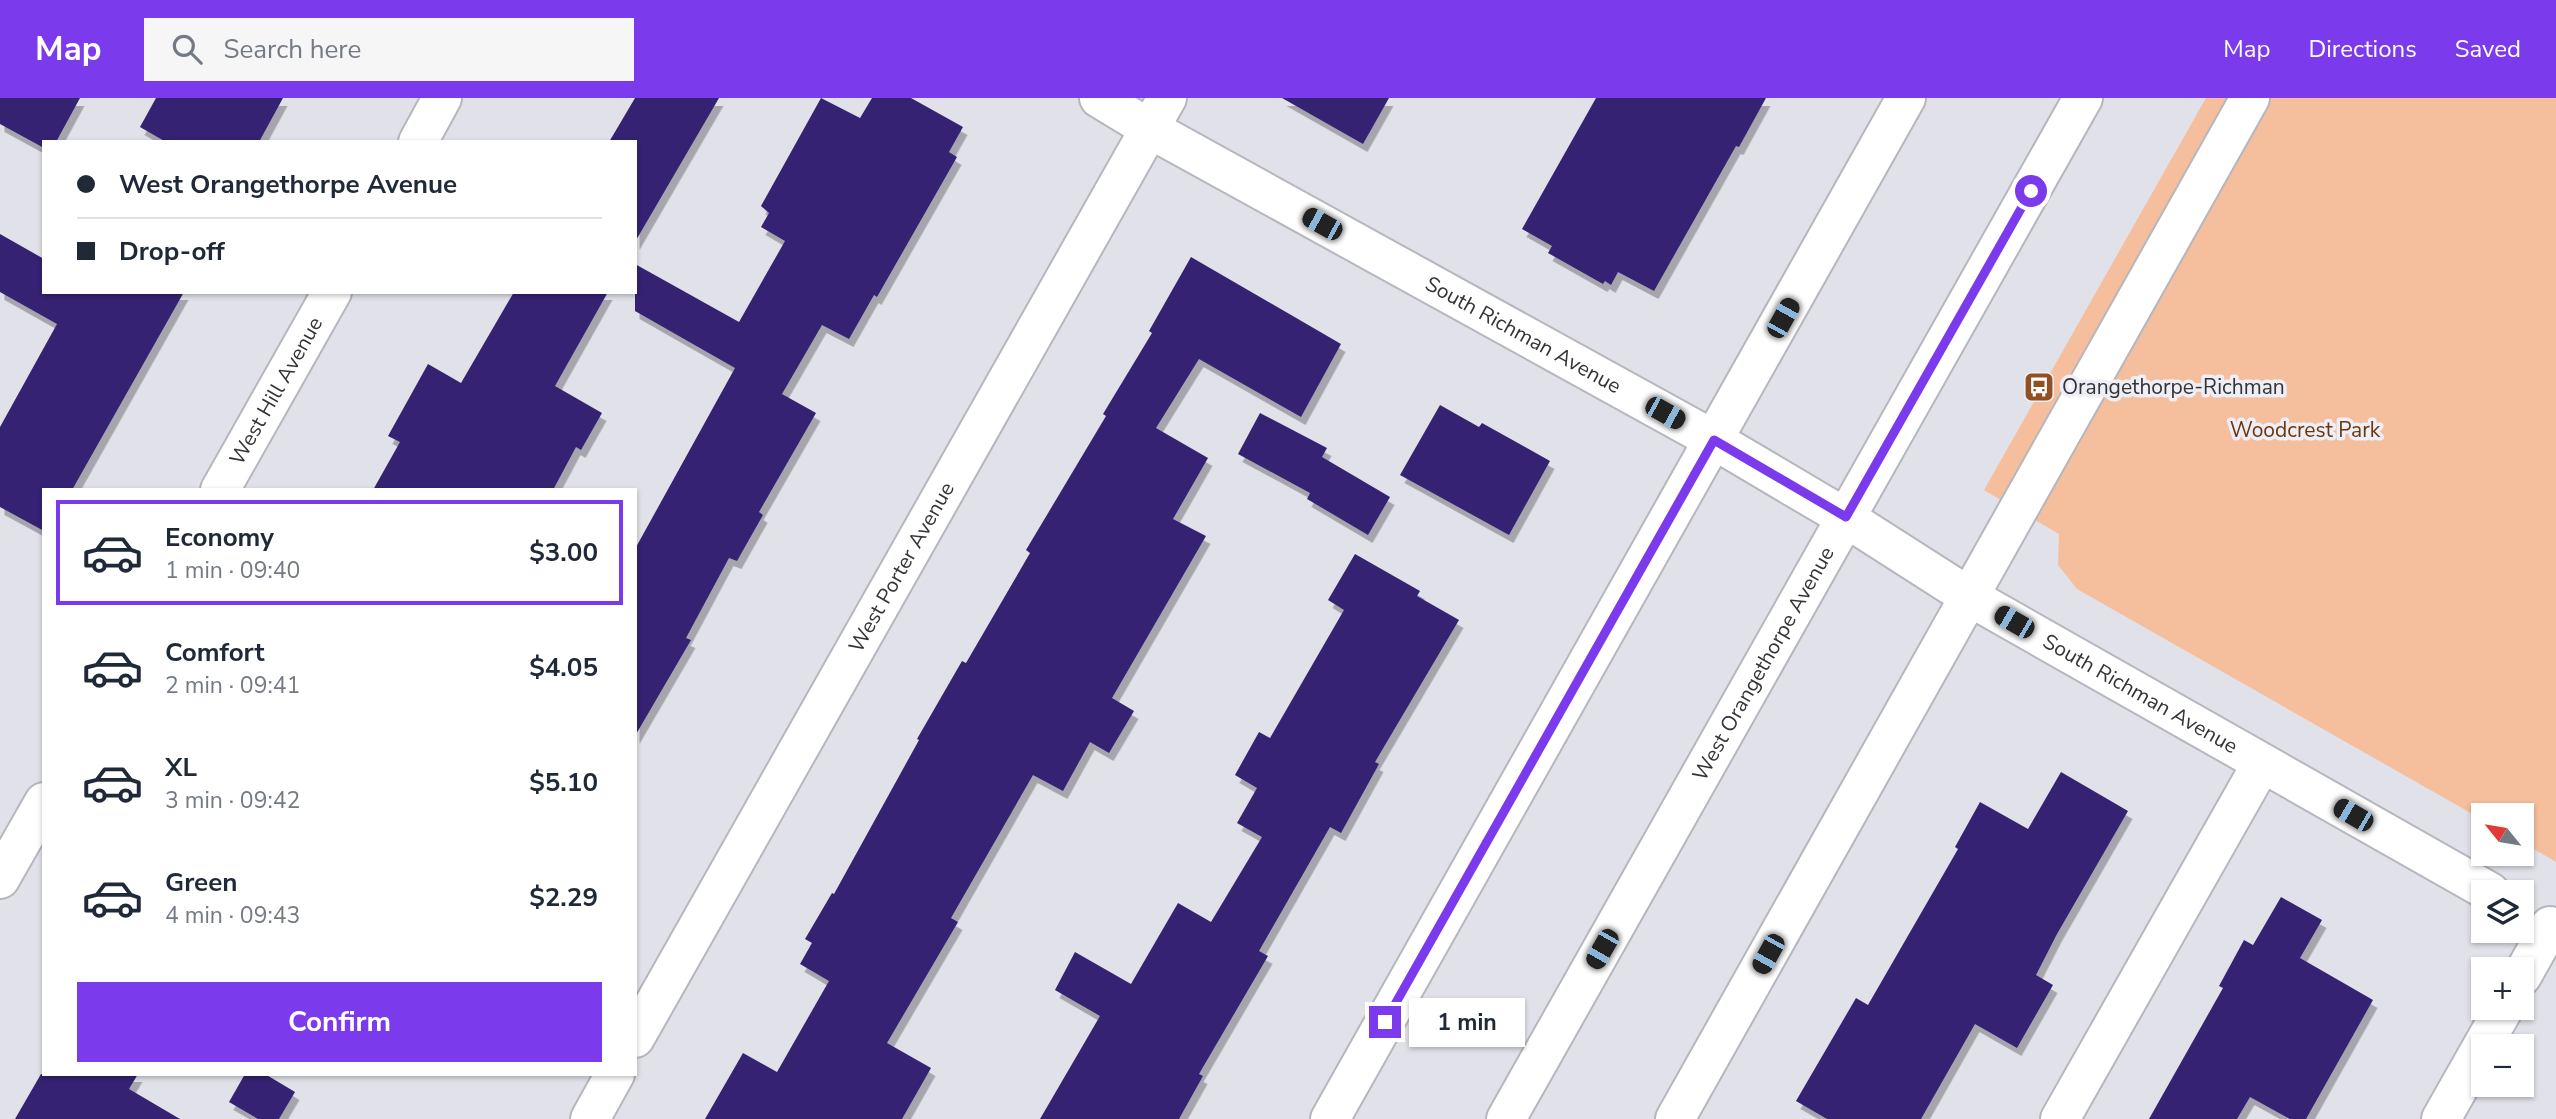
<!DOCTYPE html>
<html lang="en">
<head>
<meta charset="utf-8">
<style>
	:root { --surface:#fff; --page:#f6f6f7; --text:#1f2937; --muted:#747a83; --line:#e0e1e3; --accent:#7c3aed }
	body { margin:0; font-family:"Nunito Sans",sans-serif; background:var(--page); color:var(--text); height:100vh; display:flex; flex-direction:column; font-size:26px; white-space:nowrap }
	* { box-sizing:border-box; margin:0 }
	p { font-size:23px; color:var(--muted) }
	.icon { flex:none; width:38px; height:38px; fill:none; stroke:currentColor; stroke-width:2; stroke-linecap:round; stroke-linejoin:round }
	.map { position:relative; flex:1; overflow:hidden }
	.panel { position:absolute; left:42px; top:390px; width:595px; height:588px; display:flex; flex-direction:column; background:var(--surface); border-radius:0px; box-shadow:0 2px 5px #0004 }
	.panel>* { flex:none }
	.hud { position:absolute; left:42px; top:42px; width:595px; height:154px; border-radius:0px; box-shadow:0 2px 5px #0004; display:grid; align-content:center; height:154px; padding:0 35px; background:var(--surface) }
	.needle { width:46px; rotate:300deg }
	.fabs { position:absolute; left:2471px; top:705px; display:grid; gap:14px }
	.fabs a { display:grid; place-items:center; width:63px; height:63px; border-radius:0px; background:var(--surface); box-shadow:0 2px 5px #0004; font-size:35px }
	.end { position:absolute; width:32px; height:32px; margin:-16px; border:9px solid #7c3aed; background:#fff; box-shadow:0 0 0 4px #fff }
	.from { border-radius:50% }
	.bubble { position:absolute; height:49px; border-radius:0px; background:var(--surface); box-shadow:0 2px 5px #0004; font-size:23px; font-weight:700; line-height:49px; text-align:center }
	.car { position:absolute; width:21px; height:42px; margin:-21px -10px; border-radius:9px; box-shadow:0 0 5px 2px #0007; background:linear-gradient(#222 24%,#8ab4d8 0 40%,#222 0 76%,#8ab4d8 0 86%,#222 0) }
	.hud b { display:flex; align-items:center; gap:24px; height:66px; font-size:26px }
	.hud b+b { border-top:2px solid var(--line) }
	.hud i { width:18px; height:18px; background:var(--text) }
	ul { padding:12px 0 0; list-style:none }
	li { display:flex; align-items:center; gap:21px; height:105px; margin:0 14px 10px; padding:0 21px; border:4px solid transparent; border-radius:0px }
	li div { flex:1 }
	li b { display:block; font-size:26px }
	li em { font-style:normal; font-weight:700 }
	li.active { border-color:var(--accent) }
	li>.icon { width:63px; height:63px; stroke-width:1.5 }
	.action { display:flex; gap:14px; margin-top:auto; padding:14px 35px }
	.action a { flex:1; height:80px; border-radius:0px; background:var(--accent); color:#fff; font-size:28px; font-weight:700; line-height:80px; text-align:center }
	header { display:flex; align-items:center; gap:42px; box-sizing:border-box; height:98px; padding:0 35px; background:var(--accent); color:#fff }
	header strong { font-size:33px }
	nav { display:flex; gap:38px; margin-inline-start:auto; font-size:24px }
	.search { width:490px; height:63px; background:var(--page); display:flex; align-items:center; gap:18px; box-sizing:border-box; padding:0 24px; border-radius:0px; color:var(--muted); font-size:26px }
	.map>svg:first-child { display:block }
</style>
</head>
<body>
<header>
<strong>Map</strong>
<div class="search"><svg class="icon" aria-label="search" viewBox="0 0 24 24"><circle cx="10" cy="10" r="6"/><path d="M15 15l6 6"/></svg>Search here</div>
<nav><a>Map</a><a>Directions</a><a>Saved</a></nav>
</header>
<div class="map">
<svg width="2556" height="1021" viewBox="0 0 2556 1021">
	<defs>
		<filter id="shadow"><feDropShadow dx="4.5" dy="8" stdDeviation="0" flood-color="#0004"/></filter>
	</defs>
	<rect width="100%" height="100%" fill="#e1e1e9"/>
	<path fill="#f5be9d" d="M2206,0H2556V764L2522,744V718H2483V722L2077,491L2058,467L2059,436L1984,392Z"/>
	<g fill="#342472" filter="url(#shadow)">
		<path d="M0,0H80L56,44H44V50L0,26Z"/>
		<path d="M156,0H283L259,44H166L140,29Z"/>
		<path d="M635,0H719L635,144V44H609Z"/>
		<path d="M821,0L860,20L872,0H911L963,29L949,54L957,59L877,199L874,197L849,241L822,227L782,296L816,315L759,414L763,417L737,463L729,460L686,540L691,542L635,638V451L735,270L635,213V166L739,224L785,143L761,129L769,115L761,108Z"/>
		<path d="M1282,0H1389L1363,46Z"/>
		<path d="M1596,0H1766L1739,49L1736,48L1654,193L1618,174L1611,187L1605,183L1603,186L1548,155L1552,148L1522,131Z"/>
		<path d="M0,136L44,161V194H184L72,392H44V433L0,409V329L57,226L0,194Z"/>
		<path d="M1191,159L1341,246L1301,319L1199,261L1156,330L1208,360L1173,421L1206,438L1112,600L1134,613L1109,655L1090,644L1063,693L1033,677L951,820L958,824L887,945L931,970L902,1021H705L743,955L777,974L829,883L800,866L812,845L805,841L832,795L834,796L919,642L917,641L962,563L966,565L1030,455L1026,452L1106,318L1103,316L1152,235L1149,233Z"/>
		<path d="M514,194H608L555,288L602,315L581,352L576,349L553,392H373L400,344L388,338L428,266L461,285Z"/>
		<path d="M1440,307L1479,329L1482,325L1550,363L1509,437L1400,377Z"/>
		<path d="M1260,315L1327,350L1322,359L1390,399L1368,437L1307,401L1310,395L1238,356Z"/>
		<path d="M1355,456L1420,493L1417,498L1459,522L1375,664L1379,666L1341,735L1330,729L1259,853L1268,858L1199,976L1203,978L1179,1021H1040L1100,918L1055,892L1075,854L1131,886L1178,805L1211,824L1262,739L1237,725L1257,690L1235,677L1259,634L1270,640L1344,512L1328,502Z"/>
		<path d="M2061,674L2128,713L2057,836L2036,877L2053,887L2017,950L1975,926L1921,1021H1827L1796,1003L1856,900L1868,907L1958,751L1955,749L1980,704L2028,731Z"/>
		<path d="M2281,799L2322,822L2300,860L2373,902L2306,1021H2290L2250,999L2237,1021H2149L2223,890L2219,888L2244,842L2253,847Z"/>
		<path d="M41,976H138L129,991L180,1021H15Z"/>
		<path d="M245,976H265L295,994L279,1021H258L229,1004Z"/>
	</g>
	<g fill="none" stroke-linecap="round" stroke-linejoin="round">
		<g stroke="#b6b6be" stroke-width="42">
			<g id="minor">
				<path id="s1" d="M1099,0L1150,31L1714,342L1846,420L1968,498L2490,794"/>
				<path d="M418,44L442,0"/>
				<path id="s2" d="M220,392L332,194"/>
				<path d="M0,781L44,704"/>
				<path d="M2522,878L2550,828"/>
				<path id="s3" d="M635,940L1167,0"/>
				<path d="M590,1021L615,976"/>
				<path d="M1330,1021L1906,0"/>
				<path d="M1675,1021L2250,0"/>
				<path d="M2060,1021L2262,665"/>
				<path d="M2441,1021L2504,910"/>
			</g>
		</g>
		<g stroke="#b6b6be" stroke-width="42">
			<g id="major">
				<path id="s4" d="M1506,1021L2083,0"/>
			</g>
		</g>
		<use href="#minor" stroke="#fff" stroke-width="38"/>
		<use href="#major" stroke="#fff" stroke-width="38"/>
	</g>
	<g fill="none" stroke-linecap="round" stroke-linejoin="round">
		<path stroke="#7c3aed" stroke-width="9" d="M1385,924L1714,342L1846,419L2031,93"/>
	</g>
	<defs>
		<g id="bus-square" transform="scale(1.575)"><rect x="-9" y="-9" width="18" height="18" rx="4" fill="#924f21" stroke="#eeeef7"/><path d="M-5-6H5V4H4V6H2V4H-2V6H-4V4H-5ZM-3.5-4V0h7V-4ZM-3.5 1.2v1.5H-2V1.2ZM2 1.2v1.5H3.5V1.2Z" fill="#fff"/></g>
	</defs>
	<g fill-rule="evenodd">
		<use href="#bus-square" x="2039" y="289"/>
	</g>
	<g text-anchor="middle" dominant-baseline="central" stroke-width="7" stroke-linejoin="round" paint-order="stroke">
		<g font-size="21" fill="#343437" stroke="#eeeef7">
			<text stroke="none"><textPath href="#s1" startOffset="486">South Richman Avenue</textPath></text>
			<text stroke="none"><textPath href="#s2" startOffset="114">West Hill Avenue</textPath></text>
			<text stroke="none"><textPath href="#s3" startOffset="541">West Porter Avenue</textPath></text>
			<text stroke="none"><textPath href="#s4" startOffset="523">West Orangethorpe Avenue</textPath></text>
			<text stroke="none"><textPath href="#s1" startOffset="1200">South Richman Avenue</textPath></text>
		</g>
		<g font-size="21" fill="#343437" stroke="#eeeef7" text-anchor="start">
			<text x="2062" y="289">Orangethorpe-Richman</text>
		</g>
		<g font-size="21" fill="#6e360c" stroke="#eeeef7">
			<text x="2305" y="332">Woodcrest Park</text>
		</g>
	</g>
</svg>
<div class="fabs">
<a><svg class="needle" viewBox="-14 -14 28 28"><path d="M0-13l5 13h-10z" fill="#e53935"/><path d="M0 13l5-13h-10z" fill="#747a83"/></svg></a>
<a><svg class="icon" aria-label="layers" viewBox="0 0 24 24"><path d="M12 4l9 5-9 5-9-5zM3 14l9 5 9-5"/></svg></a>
<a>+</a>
<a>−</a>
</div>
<i class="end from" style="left:2031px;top:93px"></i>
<i class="end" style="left:1385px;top:924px"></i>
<div class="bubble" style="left:1409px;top:900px;width:116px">1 min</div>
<i class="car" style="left:1322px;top:126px;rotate:299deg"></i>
<i class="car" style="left:1783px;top:220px;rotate:29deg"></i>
<i class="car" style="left:1665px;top:315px;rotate:119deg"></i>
<i class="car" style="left:2014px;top:524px;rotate:300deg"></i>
<i class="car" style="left:2353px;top:717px;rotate:300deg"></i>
<i class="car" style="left:1602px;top:851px;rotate:210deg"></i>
<i class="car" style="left:1768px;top:856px;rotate:209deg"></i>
<div class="hud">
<b><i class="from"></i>West Orangethorpe Avenue</b>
<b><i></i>Drop-off</b>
</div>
<section class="panel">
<ul>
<li class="active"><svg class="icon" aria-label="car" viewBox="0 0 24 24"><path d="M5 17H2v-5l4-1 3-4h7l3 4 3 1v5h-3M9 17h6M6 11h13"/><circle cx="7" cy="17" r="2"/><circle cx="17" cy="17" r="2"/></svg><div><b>Economy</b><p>1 min · 09:40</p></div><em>$3.00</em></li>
<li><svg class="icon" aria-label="car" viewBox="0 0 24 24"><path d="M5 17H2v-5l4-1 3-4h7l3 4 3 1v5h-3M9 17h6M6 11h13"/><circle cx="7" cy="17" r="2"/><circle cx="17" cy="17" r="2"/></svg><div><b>Comfort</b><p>2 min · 09:41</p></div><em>$4.05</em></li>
<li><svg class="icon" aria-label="car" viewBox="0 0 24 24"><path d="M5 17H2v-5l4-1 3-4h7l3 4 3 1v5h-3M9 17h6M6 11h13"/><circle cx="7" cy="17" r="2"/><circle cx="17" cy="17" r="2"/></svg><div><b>XL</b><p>3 min · 09:42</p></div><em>$5.10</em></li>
<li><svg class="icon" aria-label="car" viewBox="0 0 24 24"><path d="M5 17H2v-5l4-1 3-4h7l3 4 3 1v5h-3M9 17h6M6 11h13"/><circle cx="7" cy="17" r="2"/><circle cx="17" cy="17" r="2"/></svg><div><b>Green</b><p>4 min · 09:43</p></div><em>$2.29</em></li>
</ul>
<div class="action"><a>Confirm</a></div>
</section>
</div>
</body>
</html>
